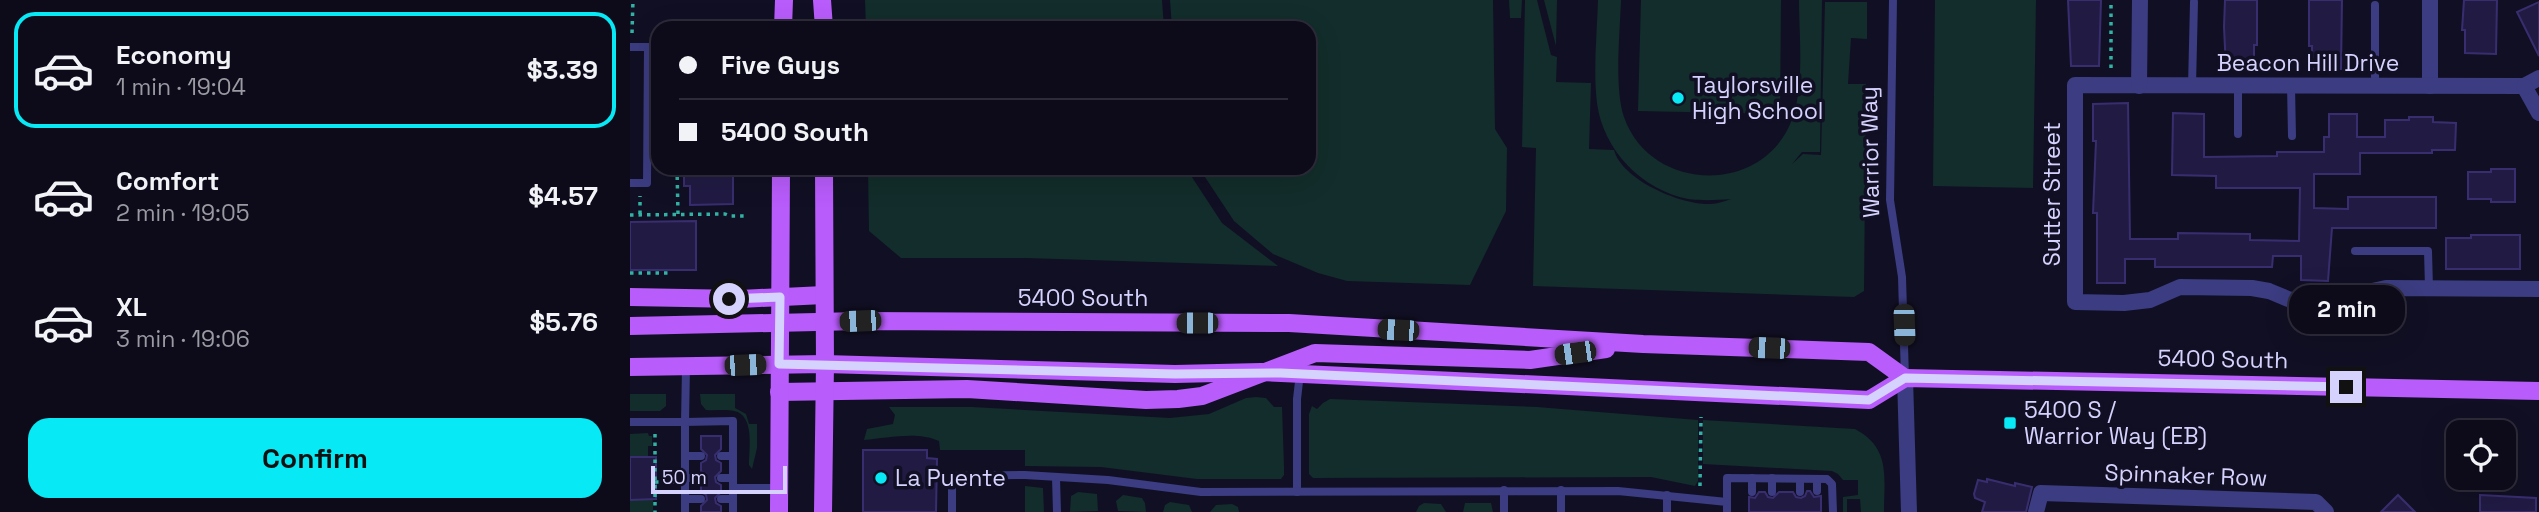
<!DOCTYPE html>
<html lang="en">
<head>
<meta charset="utf-8">
<style>
	:root { --surface:#0d0b1a; --page:#161423; --text:#f1f3f6; --muted:#9a9ba2; --line:#2d2b39; --accent:#07e9f5 }
	body { margin:0; font-family:"Space Grotesk",sans-serif; background:var(--page); color:var(--text); height:100vh; display:flex; flex-direction:column; font-size:26px; white-space:nowrap }
	* { box-sizing:border-box; margin:0 }
	p { font-size:23px; color:var(--muted) }
	.icon { flex:none; width:38px; height:38px; fill:none; stroke:currentColor; stroke-width:2; stroke-linecap:round; stroke-linejoin:round }
	.map { position:relative; flex:1; overflow:hidden }
	.drawer { display:flex; flex-direction:column; background:var(--surface); width:630px }
	.drawer>* { flex:none }
	.hud { position:absolute; left:21px; top:21px; width:665px; height:154px; border-radius:21px; box-shadow:0 7px 28px #0002,0 0 0 2px var(--line); display:grid; align-content:center; height:154px; padding:0 28px; background:var(--surface) }
	.fabs { position:absolute; left:1816px; top:420px; display:grid; gap:14px }
	.fabs a { display:grid; place-items:center; width:70px; height:70px; border-radius:14px; background:var(--surface); box-shadow:0 7px 28px #0002,0 0 0 2px var(--line); font-size:35px }
	.scale { position:absolute; left:21px; bottom:18px; width:136px; box-sizing:border-box; padding-left:7px; border:4px solid #d5d2fe; border-top:0; font-size:19px; line-height:24px; white-space:nowrap; color:#d5d2fe; -webkit-text-stroke:5px #110f23; paint-order:stroke }
	.end { position:absolute; width:32px; height:32px; margin:-16px; border:9px solid #d5d2fe; background:#111; box-shadow:0 0 0 4px #111 }
	.from { border-radius:50% }
	.bubble { position:absolute; height:49px; border-radius:21px; background:var(--surface); box-shadow:0 7px 28px #0002,0 0 0 2px var(--line); font-size:23px; font-weight:700; line-height:49px; text-align:center }
	.car { position:absolute; width:21px; height:42px; margin:-21px -10px; border-radius:9px; box-shadow:0 0 5px 2px #0007; background:linear-gradient(#222 24%,#8ab4d8 0 40%,#222 0 76%,#8ab4d8 0 86%,#222 0) }
	.hud b { display:flex; align-items:center; gap:24px; height:66px; font-size:26px }
	.hud b+b { border-top:2px solid var(--line) }
	.hud i { width:18px; height:18px; background:var(--text) }
	ul { padding:12px 0 0; list-style:none }
	li { display:flex; align-items:center; gap:21px; height:116px; margin:0 14px 10px; padding:0 14px; border:4px solid transparent; border-radius:21px }
	li div { flex:1 }
	li b { display:block; font-size:26px }
	li em { font-style:normal; font-weight:700 }
	li.selected { border-color:var(--accent) }
	li>.icon { width:63px; height:63px; stroke-width:1.5 }
	.button { display:flex; gap:14px; margin-top:auto; padding:14px 28px }
	.button a { flex:1; height:80px; border-radius:21px; background:var(--accent); color:#111; font-size:28px; font-weight:700; line-height:80px; text-align:center }
	main { display:flex; flex:1; min-height:0 }
	.map>svg:first-child { display:block }
</style>
</head>
<body>
<main>
<section class="drawer">
<ul>
<li class="selected"><svg class="icon" aria-label="car" viewBox="0 0 24 24"><path d="M5 17H2v-5l4-1 3-4h7l3 4 3 1v5h-3M9 17h6M6 11h13"/><circle cx="7" cy="17" r="2"/><circle cx="17" cy="17" r="2"/></svg><div><b>Economy</b><p>1 min · 19:04</p></div><em>$3.39</em></li>
<li><svg class="icon" aria-label="car" viewBox="0 0 24 24"><path d="M5 17H2v-5l4-1 3-4h7l3 4 3 1v5h-3M9 17h6M6 11h13"/><circle cx="7" cy="17" r="2"/><circle cx="17" cy="17" r="2"/></svg><div><b>Comfort</b><p>2 min · 19:05</p></div><em>$4.57</em></li>
<li><svg class="icon" aria-label="car" viewBox="0 0 24 24"><path d="M5 17H2v-5l4-1 3-4h7l3 4 3 1v5h-3M9 17h6M6 11h13"/><circle cx="7" cy="17" r="2"/><circle cx="17" cy="17" r="2"/></svg><div><b>XL</b><p>3 min · 19:06</p></div><em>$5.76</em></li>
</ul>
<div class="button"><a>Confirm</a></div>
</section>
<div class="map">
<svg width="1909" height="512" viewBox="0 0 1909 512">
	<rect width="100%" height="100%" fill="#110f23"/>
	<g fill="#122d2b">
		<path d="M235,0H532L534,28H236Z"/>
		<path d="M540,0H863L865,129L877,148L876,211L840,285L717,281L688,273L643,254L604,221L569,168H679V28H542Z"/>
		<path d="M879,0H892L891,18H880Z"/>
		<path d="M895,0H907L921,55L927,57L926,82L961,83L959,149L984,150C992,180 1051,205 1080,204C1087,204 1095,201 1101,199C1087,200 1073,201 1058,199C1012,190 973,150 967,103C963,70 967,34 968,0H991C990,33 984,87 994,117C1020,192 1131,196 1161,122C1175,88 1169,37 1169,0H1192L1190,152H1172L1162,164L1173,154L1191,155L1195,2H1237V39L1221,38L1218,84H1236L1234,291L1224,297L903,286L906,148L892,147Z"/>
		<path d="M914,0H927L926,46Z"/>
		<path d="M1011,0H1151L1150,114L1008,111Z"/>
		<path d="M1305,0H1406L1403,188L1303,186Z"/>
		<path d="M238,168H556L592,223L648,266L396,258H271L239,231Z"/>
		<path d="M0,394H36V406L30,411H0Z"/>
		<path d="M70,394H105V408L116,414L119,424H127V448L122,469L119,465C119,449 125,415 104,411C95,409 85,411 76,410L71,404Z"/>
		<path d="M626,397L636,398L644,407H652L654,466V475L651,479H567L471,467L395,466V450H310L309,441C287,431 258,438 234,440L237,429L263,424L265,415L259,407H342L540,418L579,414L616,398Z"/>
		<path d="M700,399L907,407L1068,420V481L1065,486L1021,477L683,478L679,474V414L682,406L687,409L693,403Z"/>
		<path d="M1073,420L1225,429C1261,448 1254,477 1254,512H1231L1230,499H1217V512H1213V497L1228,495V480H1213L1208,474L1202,471L1073,464Z"/>
		<path d="M18,433L19,436H22V446H18V457H0V434Z"/>
		<path d="M395,486L413,488L414,512H395Z"/>
		<path d="M448,492L467,494L468,511L440,512L441,496Z"/>
		<path d="M493,495L512,498L515,503L516,512L488,511L486,501Z"/>
		<path d="M23,499V512H0V500Z"/>
		<path d="M540,502L559,505L562,512H533L535,505Z"/>
		<path d="M794,503L811,504L816,512H786L789,506Z"/>
		<path d="M835,503H861L863,512H833Z"/>
		<path d="M602,504L608,507L609,512H580L586,505Z"/>
	</g>
	<g fill="#211b44" stroke="#382e6f" stroke-width="2">
		<path d="M1438,0H1471L1469,66H1441Z"/>
		<path d="M1595,0H1627V45H1624V69H1596L1594,27Z"/>
		<path d="M1679,0H1712L1711,69H1682V46H1679Z"/>
		<path d="M1834,0H1867L1866,54L1835,53V30H1832Z"/>
		<path d="M1909,2V56L1887,12Z"/>
		<path d="M1498,103L1500,239H1548V233L1620,234V240L1669,241L1670,188H1586V176L1542,175L1543,113L1574,114V157L1647,156V152H1694V137H1699V114H1727V137H1755V120H1779V117H1803V122L1826,123L1825,150H1802V153H1730V174H1684V208L1718,209V197H1806V228H1702L1698,281L1671,280V256H1643L1642,267H1525V259H1495V283H1467V213H1463L1466,141H1463V104Z"/>
		<path d="M54,168H103V204L60,205V186H54Z"/>
		<path d="M1861,169H1885V202H1861V199H1838V172H1861Z"/>
		<path d="M66,221V270H0V222Z"/>
		<path d="M1841,235H1890V269H1816V238H1841Z"/>
		<path d="M71,436H91V449L85,455L86,460L91,463V471L85,477L86,482L91,485V492L85,498L86,503L91,506V512H71V506L77,500L76,495L71,492V485L77,479L76,474L71,471V463L76,460L77,455L71,449Z"/>
		<path d="M233,450H297V458L307,459L306,512H233Z"/>
		<path d="M0,457H26V499L0,500Z"/>
		<path d="M1357,479L1385,486V483L1402,487L1396,512H1352L1355,502L1345,498L1344,494L1348,480L1357,482Z"/>
		<path d="M1177,491H1180L1184,497L1191,496V512H1119V497L1125,498L1129,492H1135L1138,497L1143,498L1149,492H1163L1166,497L1171,498L1175,496Z"/>
		<path d="M1768,495L1785,512H1751Z"/>
		<path d="M1850,495L1906,498V512H1850Z"/>
	</g>
	<g fill="none" stroke-linecap="round" stroke-linejoin="round">
		<g stroke="#32b2a4" stroke-width="3.5" stroke-dasharray="3.5 5" stroke-linecap="butt">
			<path d="M2,33L3,0"/>
			<path d="M1481,68V0"/>
			<path d="M47,168L48,214"/>
			<path d="M10,214V196"/>
			<path d="M0,215L95,214L100,216H115"/>
			<path d="M0,273H39"/>
			<path d="M25,434V512"/>
			<path d="M25,482H44"/>
			<path d="M1070,486L1071,417"/>
		</g>
		<g stroke="#3b3c81" stroke-width="8">
			<path d="M1263,0L1260,200L1272,277L1275,378"/>
			<path d="M0,47H28"/>
			<path d="M1562,86L1564,2"/>
			<path d="M1608,86V134"/>
			<path d="M1661,86L1662,136"/>
			<path d="M1745,86V5"/>
			<path d="M0,183H17L18,47"/>
			<path d="M1725,251H1798L1799,288"/>
			<path d="M0,422H55L56,367"/>
			<path d="M55,456H71"/>
			<path d="M91,456H103"/>
			<path d="M55,478H71"/>
			<path d="M91,478H103"/>
			<path d="M426,478L427,512"/>
			<path d="M1122,478V492"/>
			<path d="M1142,478V492"/>
			<path d="M1170,479V492"/>
			<path d="M1187,479V491"/>
			<path d="M103,488H149"/>
			<path d="M874,490V512"/>
			<path d="M931,490V512"/>
			<path d="M667,492V399L670,373"/>
			<path d="M1037,495V512"/>
			<path d="M55,499H71"/>
			<path d="M91,499H103"/>
			<path d="M1097,502V478L1197,479L1202,484L1203,512"/>
			<path d="M55,512V422L103,421V512"/>
			<path d="M322,512V476L395,475L478,480L571,492L988,491L1097,502V512"/>
		</g>
		<g stroke="#3b3c81" stroke-width="16">
			<path d="M1800,0V86"/>
			<path d="M1909,78L1894,86L1445,85V302L1494,303L1520,300L1550,287L1622,288L1639,291L1658,299L1682,304L1756,288L1909,289"/>
			<path d="M1509,86L1510,0"/>
			<path d="M1894,86L1909,113"/>
			<path d="M1275,378L1279,512"/>
			<path d="M1406,512L1411,493L1686,502L1696,512"/>
		</g>
		<g stroke="#b85cfb" stroke-width="18">
			<path d="M192,0L194,28"/>
			<path d="M153,28L154,0"/>
			<path d="M0,297L110,299L194,295"/>
			<path d="M0,326L230,321L659,323L1013,344L1239,352L1275,378"/>
			<path d="M0,367L195,364L545,374L631,372L1239,400L1275,378L1909,391"/>
			<path d="M149,392L337,389L516,400L548,399L572,396L685,353L900,360L976,349"/>
			<path d="M149,512L151,168"/>
			<path d="M193,512L195,364L194,168"/>
		</g>
	</g>
	<g fill="none" stroke-linecap="round" stroke-linejoin="round">
		<path stroke="#d5d2fe" stroke-width="9" d="M99,299L150,297L149,364L545,374L651,373L1239,400L1275,378L1716,387"/>
	</g>
	<g fill="#07e9f5" stroke="#110f23" stroke-width="2.5">
		<circle cx="1048" cy="98" r="7"/>
		<rect x="1373" y="416" width="14" height="14" rx="3.5"/>
		<circle cx="251" cy="478" r="7"/>
	</g>
	<g text-anchor="middle" dominant-baseline="central" stroke-width="7" stroke-linejoin="round" paint-order="stroke">
		<g font-size="23" fill="#d5d2fe" stroke="#110f23">
			<text x="1678" y="63">Beacon Hill Drive</text>
			<text transform="translate(1240 152) rotate(-91)">Warrior Way</text>
			<text transform="translate(1422 194) rotate(-90)">Sutter Street</text>
			<text x="453" y="298">5400 South</text>
			<text transform="translate(1593 359) rotate(1)">5400 South</text>
			<text transform="translate(1556 475) rotate(2)">Spinnaker Row</text>
		</g>
		<g font-size="23" fill="#d5d2fe" stroke="#110f23" text-anchor="start">
			<text x="1062" y="85">Taylorsville<tspan x="1062" dy="26">High School</tspan></text>
			<text x="1394" y="410">5400 S /<tspan x="1394" dy="26">Warrior Way (EB)</tspan></text>
			<text x="265" y="478">La Puente</text>
		</g>
	</g>
</svg>
<div class="fabs">
<a><svg class="icon" aria-label="locate" viewBox="0 0 24 24"><circle cx="12" cy="12" r="6"/><path d="M12 2v4M12 18v4M2 12h4M18 12h4"/></svg></a>
</div>
<div class="scale">50 m</div>
<i class="end from" style="left:99px;top:299px"></i>
<i class="end" style="left:1716px;top:387px"></i>
<div class="bubble" style="left:1659px;top:285px;width:116px">2 min</div>
<i class="car" style="left:230px;top:321px;rotate:268deg"></i>
<i class="car" style="left:567px;top:323px;rotate:270deg"></i>
<i class="car" style="left:1274px;top:325px;rotate:178deg"></i>
<i class="car" style="left:768px;top:330px;rotate:273deg"></i>
<i class="car" style="left:1139px;top:348px;rotate:272deg"></i>
<i class="car" style="left:945px;top:353px;rotate:262deg"></i>
<i class="car" style="left:115px;top:365px;rotate:88deg"></i>
<div class="hud">
<b><i class="from"></i>Five Guys</b>
<b><i></i>5400 South</b>
</div>
</div>
</main>
</body>
</html>
